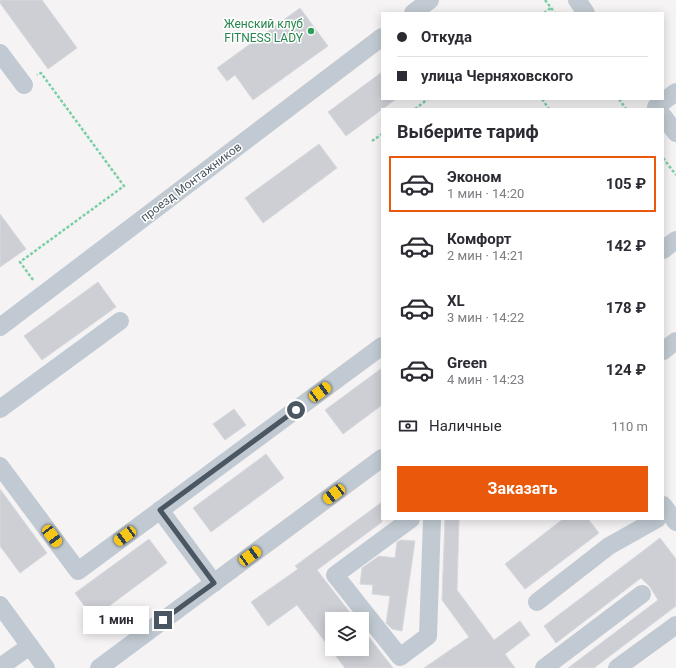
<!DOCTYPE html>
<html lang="ru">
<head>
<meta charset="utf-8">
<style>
	:root { --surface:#fff; --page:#f2f2f3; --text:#2b2b33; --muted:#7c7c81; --line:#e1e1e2; --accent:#ea580c }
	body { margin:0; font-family:Roboto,sans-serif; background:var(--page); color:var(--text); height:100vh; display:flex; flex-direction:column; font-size:15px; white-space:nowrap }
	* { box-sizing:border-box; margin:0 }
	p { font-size:13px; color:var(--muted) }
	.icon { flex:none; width:22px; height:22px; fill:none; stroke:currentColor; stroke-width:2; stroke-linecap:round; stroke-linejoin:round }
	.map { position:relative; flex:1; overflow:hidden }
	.sheet { position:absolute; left:381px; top:108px; width:283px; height:412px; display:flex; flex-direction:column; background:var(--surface); border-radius:0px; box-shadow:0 2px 10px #0003 }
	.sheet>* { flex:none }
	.guide { position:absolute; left:381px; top:12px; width:283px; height:88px; border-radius:0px; box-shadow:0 2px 10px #0003; display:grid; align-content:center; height:88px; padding:0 16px; background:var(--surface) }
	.tools { position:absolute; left:325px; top:612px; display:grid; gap:8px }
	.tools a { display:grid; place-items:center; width:44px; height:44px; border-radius:0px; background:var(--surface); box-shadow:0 2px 10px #0003; font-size:20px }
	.end { position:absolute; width:18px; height:18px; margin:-9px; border:5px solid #4a5661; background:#fff; box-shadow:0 0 0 2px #fff }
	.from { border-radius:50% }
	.bubble { position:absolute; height:28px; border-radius:0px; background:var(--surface); box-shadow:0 2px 10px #0003; font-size:13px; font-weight:700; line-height:28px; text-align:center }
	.car { position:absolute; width:12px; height:24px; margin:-12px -6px; border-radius:5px; box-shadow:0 0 3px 1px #0007; background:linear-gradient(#f5c518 24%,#345 0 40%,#f5c518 0 76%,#345 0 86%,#f5c518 0) }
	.guide b { display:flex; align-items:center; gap:14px; height:38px; font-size:15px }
	.guide b+b { border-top:1px solid var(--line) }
	.guide i { width:10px; height:10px; background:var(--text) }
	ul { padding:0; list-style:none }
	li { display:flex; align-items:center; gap:12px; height:56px; margin:0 8px 6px; padding:0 8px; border:2px solid transparent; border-radius:0px }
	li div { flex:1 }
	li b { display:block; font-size:15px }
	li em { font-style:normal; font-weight:700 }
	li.active { border-color:var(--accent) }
	li>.icon { width:36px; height:36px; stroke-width:1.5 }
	h2 { padding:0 16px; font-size:18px; line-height:48px }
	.pay { display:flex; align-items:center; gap:10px; height:44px; padding:0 16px; font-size:15px }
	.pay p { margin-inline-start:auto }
	.primary-button { display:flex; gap:8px; margin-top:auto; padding:8px 16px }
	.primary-button a { flex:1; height:46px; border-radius:0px; background:var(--accent); color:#fff; font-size:16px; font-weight:700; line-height:46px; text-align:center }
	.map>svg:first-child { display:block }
</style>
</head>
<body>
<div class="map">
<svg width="676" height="668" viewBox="0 0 676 668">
	<rect width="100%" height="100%" fill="#f5f3f3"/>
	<g fill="#cdcfd5" stroke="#d7d9de">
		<path d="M0,0H42L77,48L48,69L0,3Z"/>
		<path d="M300,8L328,46L253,100L235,75L227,81L217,68Z"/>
		<path d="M382,72V99H396L346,136L328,112Z"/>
		<path d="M319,144L337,168L263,223L245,198Z"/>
		<path d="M0,214L26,249L0,267Z"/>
		<path d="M98,282L116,307L42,360L24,336Z"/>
		<path d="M382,368V405L343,434L325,410Z"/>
		<path d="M234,409L246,425L225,440L213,424Z"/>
		<path d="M266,454L284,478L211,532L193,508Z"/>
		<path d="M0,489L47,553L20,573L0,546Z"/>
		<path d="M382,502V522L317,570L355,619H332V649H362V628L393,668H345L297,605L268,626L251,602L298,569L295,566Z"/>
		<path d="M445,519H459L457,590L494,640L520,621L530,635L505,654L515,668H424L469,637L442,600Z"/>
		<path d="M563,519H588L599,533L525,589L505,564Z"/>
		<path d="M660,538L676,559V606L594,668H568L658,600L650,587L641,578L556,643L544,626Z"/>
		<path d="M149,539L167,563L93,618L75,593Z"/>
		<path d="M401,540L415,541L402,631L392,629L386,623L390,596L372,594L373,585L360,584L362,568L379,556L395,558L397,542Z"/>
	</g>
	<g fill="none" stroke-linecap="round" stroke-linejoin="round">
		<g stroke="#7ad0a6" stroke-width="2.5" stroke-dasharray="3 2" stroke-linecap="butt">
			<path d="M545,0L555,13"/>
			<path d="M544,13L551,8"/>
			<path d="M542,99L549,109"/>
			<path d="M619,99L626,109"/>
			<path d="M415,109L428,99"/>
			<path d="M372,141L382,134"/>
			<path d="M663,158L676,175"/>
			<path d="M33,280L20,262L124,186L41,73L37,75"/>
		</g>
		<g stroke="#c1cad2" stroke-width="18">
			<path d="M577,0L586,13"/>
			<path d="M413,13L430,0"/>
			<path d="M0,53L24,85"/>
			<path d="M656,107L676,92"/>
			<path d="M663,116L676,133"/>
			<path d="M663,250L676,240"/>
			<path d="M0,327L382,37"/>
			<path d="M663,351L676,341"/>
			<path d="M0,409L120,321"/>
			<path d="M0,466L78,571L382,346"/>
			<path d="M663,505L676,522"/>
			<path d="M160,510L214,583"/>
			<path d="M411,519L335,575L400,657L428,636L432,519"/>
			<path d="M537,602L609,546L657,519"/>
			<path d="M0,605L46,668"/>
			<path d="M0,667L30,646"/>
			<path d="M99,668L382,458"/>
			<path d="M544,668L642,594"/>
			<path d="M617,668L676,625"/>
		</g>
	</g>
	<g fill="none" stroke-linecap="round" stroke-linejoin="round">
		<path stroke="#4a5661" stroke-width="5" d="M163,620L214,583L160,510L296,410"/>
	</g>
	<circle fill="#2e9e5b" stroke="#fff" stroke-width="1.5" cx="311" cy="31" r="4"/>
	<g text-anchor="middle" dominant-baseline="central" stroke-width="3" stroke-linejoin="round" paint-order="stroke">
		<g font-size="12" fill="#27864d" stroke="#fff" text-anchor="end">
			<text x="303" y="24">Женский клуб<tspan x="303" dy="14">FITNESS LADY</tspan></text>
		</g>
		<g font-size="12" fill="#4a5661" stroke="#fff">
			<text transform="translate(191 182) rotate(-37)">проезд Монтажников</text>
		</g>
	</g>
</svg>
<div class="tools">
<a><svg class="icon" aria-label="layers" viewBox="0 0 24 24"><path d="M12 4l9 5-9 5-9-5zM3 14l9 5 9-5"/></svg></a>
</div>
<i class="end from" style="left:296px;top:410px"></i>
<i class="end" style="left:163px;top:620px"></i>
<div class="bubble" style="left:83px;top:606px;width:66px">1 мин</div>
<i class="car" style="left:320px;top:392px;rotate:54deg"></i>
<i class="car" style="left:334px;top:494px;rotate:233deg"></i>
<i class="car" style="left:52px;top:536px;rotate:143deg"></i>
<i class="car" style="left:125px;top:536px;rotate:234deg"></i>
<i class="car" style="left:250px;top:556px;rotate:54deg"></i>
<div class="guide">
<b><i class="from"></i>Откуда</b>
<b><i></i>улица Черняховского</b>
</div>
<section class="sheet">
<h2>Выберите тариф</h2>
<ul>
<li class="active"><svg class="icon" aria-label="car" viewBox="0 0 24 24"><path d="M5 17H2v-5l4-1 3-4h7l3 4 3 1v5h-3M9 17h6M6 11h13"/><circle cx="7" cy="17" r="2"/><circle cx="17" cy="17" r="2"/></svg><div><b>Эконом</b><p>1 мин · 14:20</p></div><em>105 ₽</em></li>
<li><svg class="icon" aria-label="car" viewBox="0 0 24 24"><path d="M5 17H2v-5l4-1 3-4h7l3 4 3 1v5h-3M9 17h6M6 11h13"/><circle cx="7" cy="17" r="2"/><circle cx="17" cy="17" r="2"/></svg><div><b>Комфорт</b><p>2 мин · 14:21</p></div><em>142 ₽</em></li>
<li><svg class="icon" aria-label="car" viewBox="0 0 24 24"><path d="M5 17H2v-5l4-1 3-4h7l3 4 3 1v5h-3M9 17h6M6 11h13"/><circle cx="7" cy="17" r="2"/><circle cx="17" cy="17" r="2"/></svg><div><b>XL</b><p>3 мин · 14:22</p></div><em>178 ₽</em></li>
<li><svg class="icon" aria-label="car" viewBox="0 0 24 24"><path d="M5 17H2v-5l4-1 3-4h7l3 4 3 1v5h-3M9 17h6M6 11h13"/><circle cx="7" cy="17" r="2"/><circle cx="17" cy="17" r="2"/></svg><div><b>Green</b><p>4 мин · 14:23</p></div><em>124 ₽</em></li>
</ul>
<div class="pay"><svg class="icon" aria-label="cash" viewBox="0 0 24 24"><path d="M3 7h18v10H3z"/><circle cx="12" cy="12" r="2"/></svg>Наличные<p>110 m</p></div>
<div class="primary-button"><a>Заказать</a></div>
</section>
</div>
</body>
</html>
